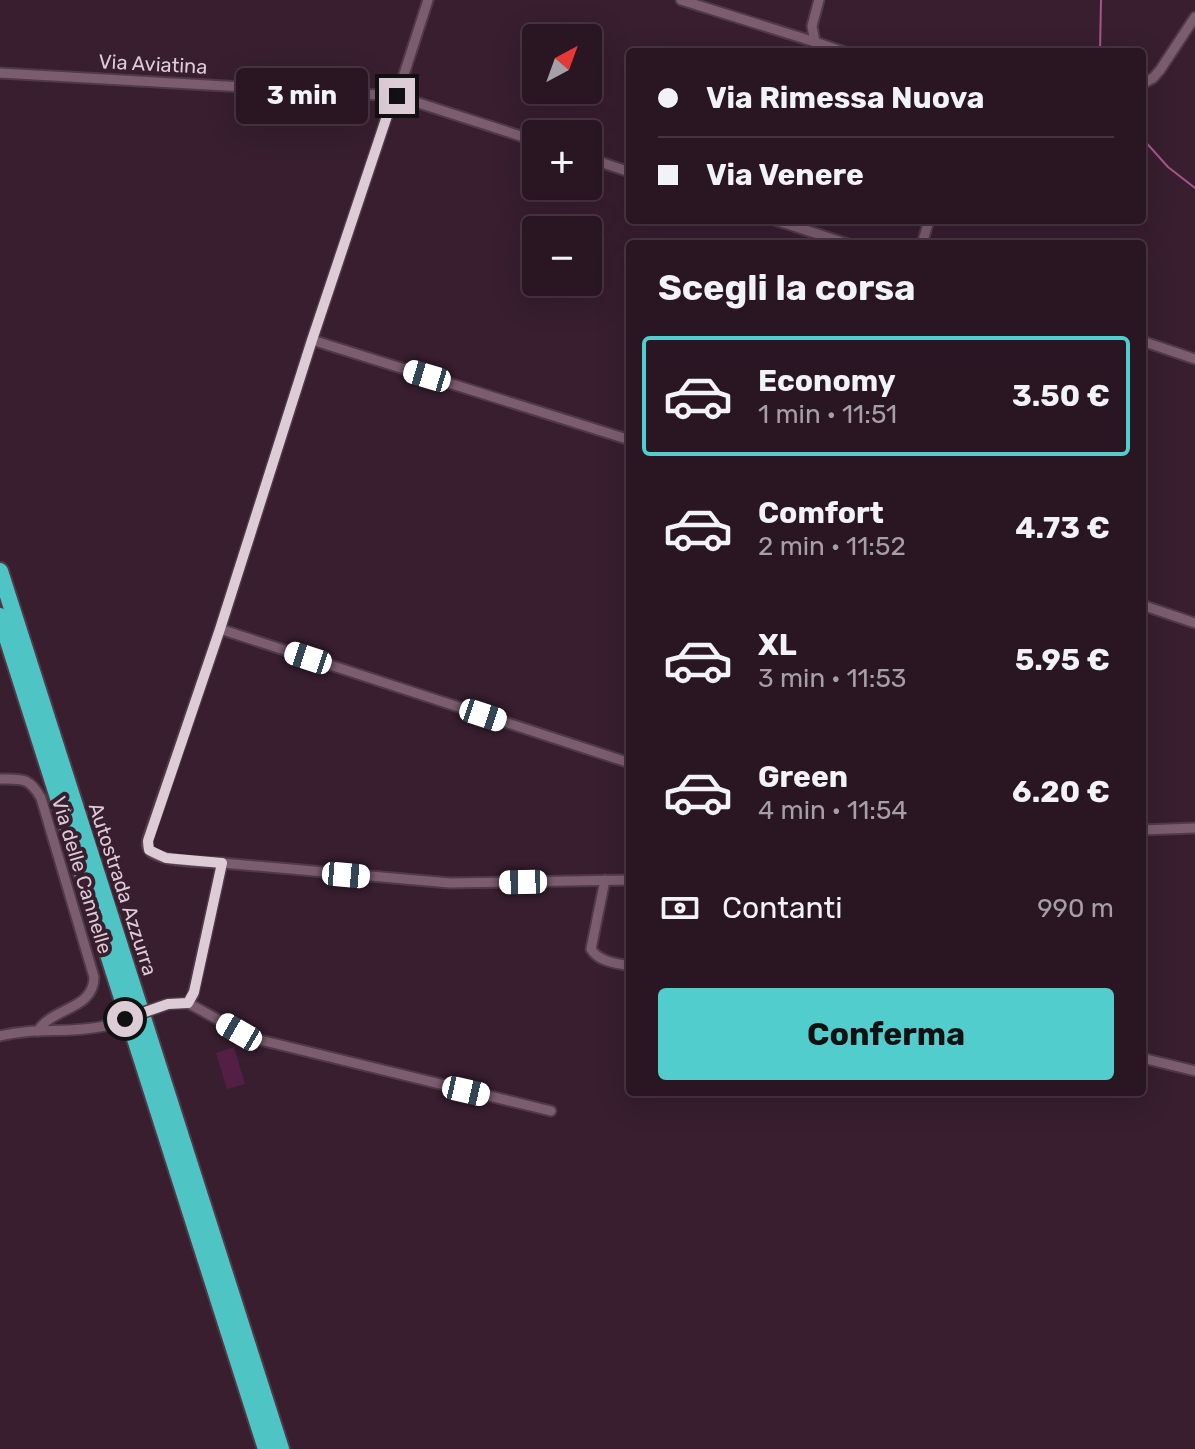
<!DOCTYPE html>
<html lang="it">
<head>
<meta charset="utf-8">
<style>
	:root { --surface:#2a1623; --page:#362330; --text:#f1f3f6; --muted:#a59fa6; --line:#463541; --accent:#52cdce }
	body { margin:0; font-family:Rubik,sans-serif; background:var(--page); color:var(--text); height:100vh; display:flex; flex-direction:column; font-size:30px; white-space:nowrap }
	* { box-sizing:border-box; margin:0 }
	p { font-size:26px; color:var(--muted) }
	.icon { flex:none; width:44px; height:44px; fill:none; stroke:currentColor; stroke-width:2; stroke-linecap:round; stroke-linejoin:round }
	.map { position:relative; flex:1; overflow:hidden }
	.details { position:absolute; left:626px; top:240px; width:520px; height:856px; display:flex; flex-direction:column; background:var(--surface); border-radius:8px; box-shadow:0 8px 32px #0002,0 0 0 2px var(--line) }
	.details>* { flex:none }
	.hud { position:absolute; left:626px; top:48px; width:520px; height:176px; border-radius:8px; box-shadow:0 8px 32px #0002,0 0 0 2px var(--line); display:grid; align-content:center; height:176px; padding:0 32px; background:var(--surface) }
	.needle { width:52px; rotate:41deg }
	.fabs { position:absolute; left:522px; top:24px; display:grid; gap:16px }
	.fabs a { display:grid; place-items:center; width:80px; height:80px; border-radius:8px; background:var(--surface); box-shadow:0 8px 32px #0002,0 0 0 2px var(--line); font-size:40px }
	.end { position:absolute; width:36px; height:36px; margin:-18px; border:10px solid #ddccd6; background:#111; box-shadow:0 0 0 4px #111 }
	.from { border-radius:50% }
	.bubble { position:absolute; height:56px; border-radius:8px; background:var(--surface); box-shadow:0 8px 32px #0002,0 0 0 2px var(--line); font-size:26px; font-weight:700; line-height:56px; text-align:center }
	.car { position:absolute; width:24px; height:48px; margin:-24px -12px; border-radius:10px; box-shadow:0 0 6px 2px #0007; background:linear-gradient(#fff 24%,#345 0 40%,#fff 0 76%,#345 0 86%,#fff 0) }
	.hud b { display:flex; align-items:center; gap:28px; height:76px; font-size:30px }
	.hud b+b { border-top:2px solid var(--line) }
	.hud i { width:20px; height:20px; background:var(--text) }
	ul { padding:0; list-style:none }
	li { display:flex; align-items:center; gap:24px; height:120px; margin:0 16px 12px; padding:0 16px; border:4px solid transparent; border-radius:8px }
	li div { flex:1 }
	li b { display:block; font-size:30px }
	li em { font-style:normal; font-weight:700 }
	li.selected { border-color:var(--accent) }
	li>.icon { width:72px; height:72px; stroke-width:1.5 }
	h2 { padding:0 32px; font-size:36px; line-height:96px }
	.pay { display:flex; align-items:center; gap:20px; height:88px; padding:0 32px; font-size:30px }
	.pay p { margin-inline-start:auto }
	.action { display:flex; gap:16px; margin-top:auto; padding:16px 32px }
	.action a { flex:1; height:92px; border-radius:8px; background:var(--accent); color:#111; font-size:32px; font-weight:700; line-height:92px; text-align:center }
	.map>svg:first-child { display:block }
</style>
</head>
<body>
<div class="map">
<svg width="1195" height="1449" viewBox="0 0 1195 1449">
	<rect width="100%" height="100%" fill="#381e2f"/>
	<path fill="#541f44" d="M234,1047L245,1084L227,1089L216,1053Z"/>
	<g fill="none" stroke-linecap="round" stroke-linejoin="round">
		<g stroke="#a5558b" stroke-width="2">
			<path d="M1100,52L1101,0"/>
			<path d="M1142,138L1168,167L1195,188"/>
		</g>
		<g stroke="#503a49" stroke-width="13">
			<g id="street">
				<path d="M681,0L815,42"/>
				<path d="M819,0L812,26L815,42L844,52"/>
				<path d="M0,73L397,96L536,141"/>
				<path d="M1142,84L1153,78L1160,70L1195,17"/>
				<path d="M588,158L630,172"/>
				<path d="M775,220L848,244"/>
				<path d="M922,244L929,220"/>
				<path d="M312,340L630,440"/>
				<path d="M1142,341L1195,359"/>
				<path d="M1142,605L1195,623"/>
				<path d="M220,629L630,763"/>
				<path d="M0,779C22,779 29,777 41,798L94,977C94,1010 52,1007 38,1031"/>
				<path d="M1142,830L1195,828"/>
				<path d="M222,863C206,862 159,862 150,851C146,846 147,844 148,838L220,629L312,340L391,104L397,96L428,0"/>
				<path d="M605,880L591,949C599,962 616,963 630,966"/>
				<path d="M188,1003L244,1034L256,1039L551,1111"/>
				<path d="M168,1004L188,1003L193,995L222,863L450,883L630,880"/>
				<path d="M0,1036C34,1027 69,1034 104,1026"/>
				<path d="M1142,1058L1195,1071"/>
			</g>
		</g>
		<g stroke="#503a49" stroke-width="20">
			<g id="highway">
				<path d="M0,571L281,1449"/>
				<path d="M0,616L266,1449"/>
			</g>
		</g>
		<use href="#street" stroke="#7c5d70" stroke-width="9"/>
		<use href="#highway" stroke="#4fc4c5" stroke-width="16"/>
		<g stroke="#503a49" stroke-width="13" stroke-linecap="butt">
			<path id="street-bridge" d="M104,1026L168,1004"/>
		</g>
		<use href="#street-bridge" stroke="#7c5d70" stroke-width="9"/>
	</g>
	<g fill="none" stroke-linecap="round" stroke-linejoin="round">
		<path stroke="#ddccd6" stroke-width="10" d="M125,1019L168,1004L188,1003L194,992L222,863L166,858L149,850L148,841L220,629L312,340L391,104L397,96"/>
	</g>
	<g text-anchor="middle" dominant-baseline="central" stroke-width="8" stroke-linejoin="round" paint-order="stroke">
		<g font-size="20" fill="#ddccd6" stroke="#381e2f">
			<text transform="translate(153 64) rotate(3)">Via Aviatina</text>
			<text transform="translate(82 875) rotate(73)">Via delle Cannelle</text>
			<text transform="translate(123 889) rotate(72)">Autostrada Azzurra</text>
		</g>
	</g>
</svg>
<div class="fabs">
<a><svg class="needle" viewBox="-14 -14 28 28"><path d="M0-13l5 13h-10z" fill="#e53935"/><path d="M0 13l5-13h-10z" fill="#a59fa6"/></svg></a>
<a>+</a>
<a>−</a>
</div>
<i class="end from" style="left:125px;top:1019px"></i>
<i class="end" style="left:397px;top:96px"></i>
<div class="bubble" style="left:236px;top:68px;width:132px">3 min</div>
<i class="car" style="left:427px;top:376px;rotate:287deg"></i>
<i class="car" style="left:308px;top:658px;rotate:288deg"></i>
<i class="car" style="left:483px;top:715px;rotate:108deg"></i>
<i class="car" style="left:346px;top:875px;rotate:95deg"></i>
<i class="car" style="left:523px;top:882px;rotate:269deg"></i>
<i class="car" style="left:239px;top:1032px;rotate:300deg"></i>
<i class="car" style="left:466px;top:1091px;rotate:103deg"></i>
<div class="hud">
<b><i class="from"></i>Via Rimessa Nuova</b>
<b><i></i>Via Venere</b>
</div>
<section class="details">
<h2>Scegli la corsa</h2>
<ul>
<li class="selected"><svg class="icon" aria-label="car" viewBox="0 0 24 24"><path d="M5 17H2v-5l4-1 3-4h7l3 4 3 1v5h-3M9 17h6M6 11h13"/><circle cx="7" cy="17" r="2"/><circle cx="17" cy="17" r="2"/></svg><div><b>Economy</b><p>1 min · 11:51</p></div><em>3.50 €</em></li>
<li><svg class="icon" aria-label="car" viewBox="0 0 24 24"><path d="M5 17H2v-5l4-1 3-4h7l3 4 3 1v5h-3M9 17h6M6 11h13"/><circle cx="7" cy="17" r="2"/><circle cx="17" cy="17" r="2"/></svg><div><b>Comfort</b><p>2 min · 11:52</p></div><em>4.73 €</em></li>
<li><svg class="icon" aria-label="car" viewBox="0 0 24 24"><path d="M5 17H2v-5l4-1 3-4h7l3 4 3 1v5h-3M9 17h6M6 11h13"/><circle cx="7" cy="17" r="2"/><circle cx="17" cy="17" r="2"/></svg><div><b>XL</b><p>3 min · 11:53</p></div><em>5.95 €</em></li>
<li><svg class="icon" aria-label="car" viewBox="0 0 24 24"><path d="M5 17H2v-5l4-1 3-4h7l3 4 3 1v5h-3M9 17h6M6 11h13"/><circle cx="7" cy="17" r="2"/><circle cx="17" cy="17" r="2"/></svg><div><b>Green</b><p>4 min · 11:54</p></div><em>6.20 €</em></li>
</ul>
<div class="pay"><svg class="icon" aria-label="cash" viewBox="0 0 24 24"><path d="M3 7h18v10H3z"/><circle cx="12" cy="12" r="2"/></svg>Contanti<p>990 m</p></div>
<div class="action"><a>Conferma</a></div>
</section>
</div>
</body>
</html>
